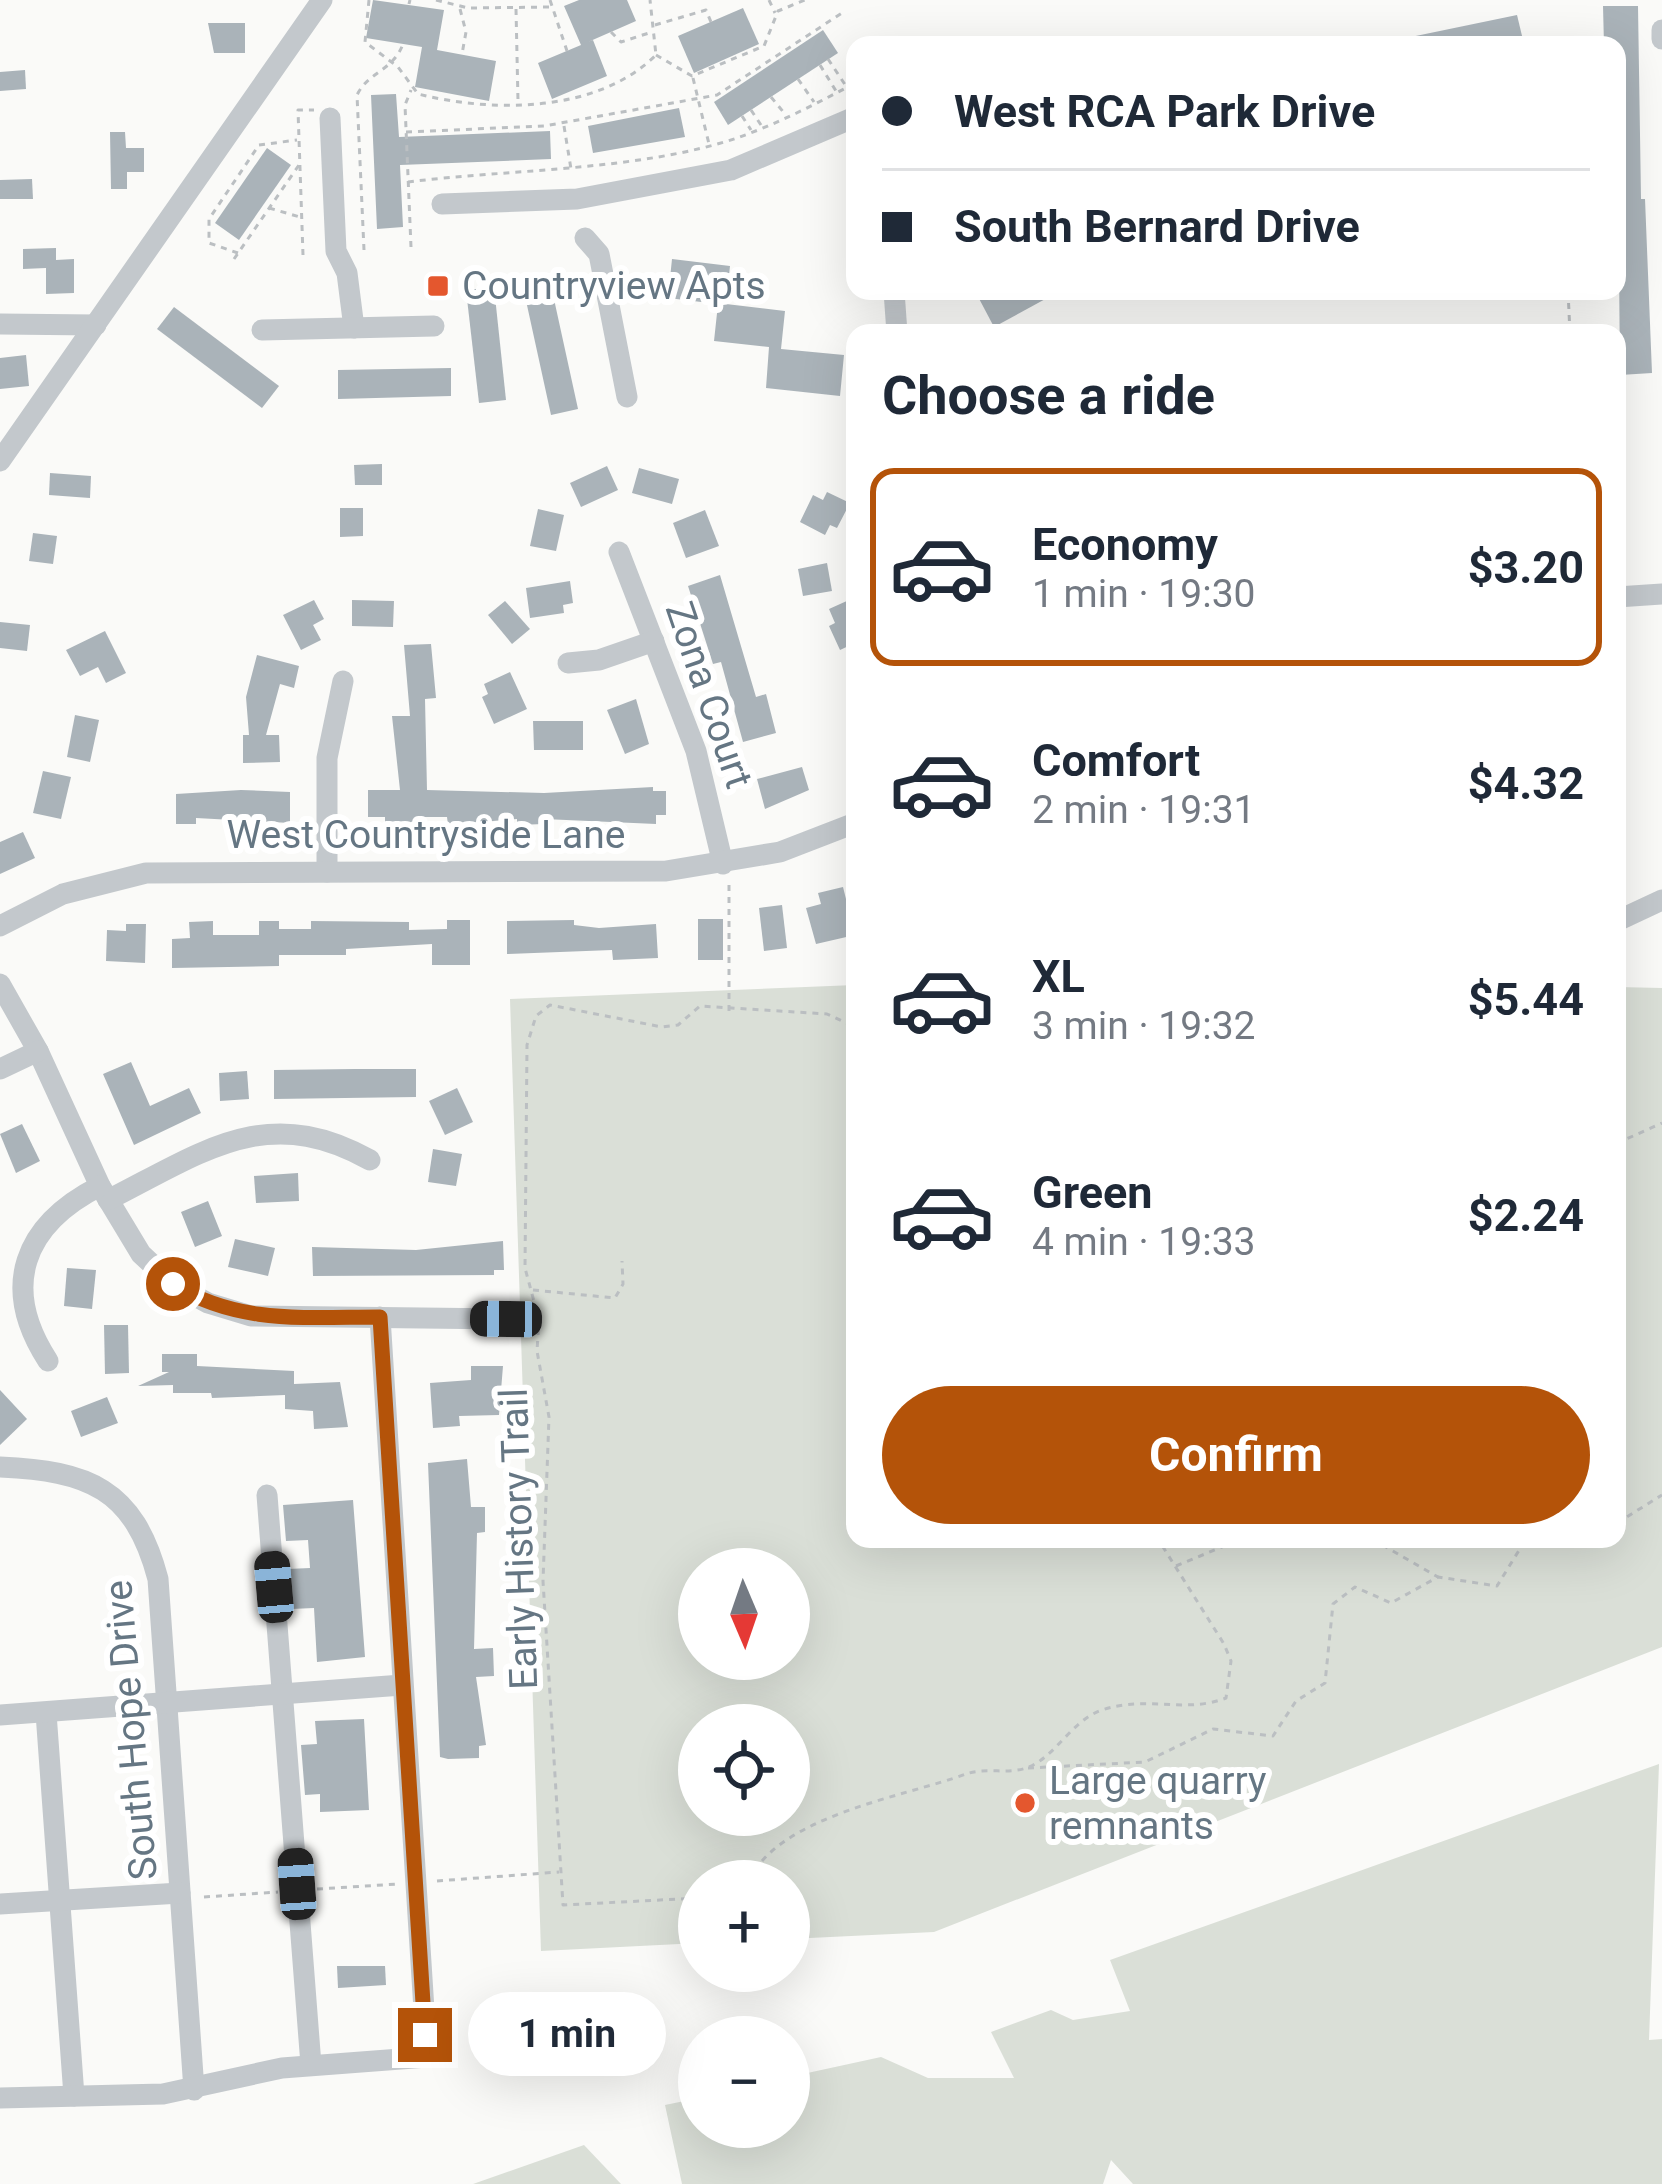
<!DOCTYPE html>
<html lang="en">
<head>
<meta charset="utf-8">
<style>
	:root { --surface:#fff; --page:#f2f2f3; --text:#1f2937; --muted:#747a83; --line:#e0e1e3; --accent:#b45309 }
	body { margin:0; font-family:Roboto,sans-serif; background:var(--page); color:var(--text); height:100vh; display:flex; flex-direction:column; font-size:45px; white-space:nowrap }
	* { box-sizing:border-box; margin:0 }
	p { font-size:39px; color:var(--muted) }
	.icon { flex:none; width:66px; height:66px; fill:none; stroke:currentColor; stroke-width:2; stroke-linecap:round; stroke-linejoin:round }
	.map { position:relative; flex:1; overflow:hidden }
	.details { position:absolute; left:846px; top:324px; width:780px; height:1224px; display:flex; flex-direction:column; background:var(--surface); border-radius:24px; box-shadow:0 12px 48px #0002 }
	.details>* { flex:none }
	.top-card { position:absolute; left:846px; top:36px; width:780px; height:264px; border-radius:24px; box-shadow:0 12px 48px #0002; display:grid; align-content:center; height:264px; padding:0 36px; background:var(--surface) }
	.needle { width:78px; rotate:178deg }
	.fabs { position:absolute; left:678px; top:1548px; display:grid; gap:24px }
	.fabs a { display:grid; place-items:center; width:132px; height:132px; border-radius:50%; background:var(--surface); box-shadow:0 12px 48px #0002; font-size:60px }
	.end { position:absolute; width:54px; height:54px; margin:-27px; border:15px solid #b45309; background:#fff; box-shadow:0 0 0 6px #fff }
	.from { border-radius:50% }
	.bubble { position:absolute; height:84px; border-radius:42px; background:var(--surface); box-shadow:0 12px 48px #0002; font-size:39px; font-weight:700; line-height:84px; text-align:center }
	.car { position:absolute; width:36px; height:72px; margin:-36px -18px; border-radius:15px; box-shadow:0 0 9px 3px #0007; background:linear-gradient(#222 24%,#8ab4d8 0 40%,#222 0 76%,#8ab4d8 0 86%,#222 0) }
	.top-card b { display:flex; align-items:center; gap:42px; height:114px; font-size:45px }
	.top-card b+b { border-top:3px solid var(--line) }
	.top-card i { width:30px; height:30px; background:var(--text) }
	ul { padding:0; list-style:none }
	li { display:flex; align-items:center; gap:36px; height:198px; margin:0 24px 18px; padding:0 12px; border:6px solid transparent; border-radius:24px }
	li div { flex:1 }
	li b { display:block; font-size:45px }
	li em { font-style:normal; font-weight:700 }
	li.active { border-color:var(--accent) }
	li>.icon { width:108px; height:108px; stroke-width:1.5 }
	h2 { padding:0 36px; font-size:54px; line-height:144px }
	.action { display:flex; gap:24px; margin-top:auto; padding:24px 36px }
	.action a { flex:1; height:138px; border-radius:72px; background:var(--accent); color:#fff; font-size:48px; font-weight:700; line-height:138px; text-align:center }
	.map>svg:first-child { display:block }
</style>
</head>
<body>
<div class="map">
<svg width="1662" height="2184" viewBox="0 0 1662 2184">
	<rect width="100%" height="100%" fill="#fafaf8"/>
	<g fill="#dadfd7" fill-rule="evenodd">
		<path d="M855,985V1539H1617V987L1662,988V1647L934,1932L789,1939V1881H699V1943L541,1951L510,999ZM789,1569V1659H699V1569ZM789,1725V1815H699V1725Z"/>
		<path d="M1659,1764L1649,2040L1662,2039V2184H1133L1111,2160L1103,2184H682L665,2105L699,2098V2127H789V2077L881,2057L928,2078H1014L991,2032L1051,2010L1073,2020L1130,2011L1110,1960Z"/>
		<path d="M584,2145L621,2184H473Z"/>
	</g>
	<g fill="#aab3b9">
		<path d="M373,0L444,10L437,50L496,61L489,101L415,87L422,47L366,38Z"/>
		<path d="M579,0H627L636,21L588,42L593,40L607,76L552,99L538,63L581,45L564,6Z"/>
		<path d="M1603,6H1638L1641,199H1645L1652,373L1620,375L1617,45H1604Z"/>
		<path d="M743,8L759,44L694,73L678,36Z"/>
		<path d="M1517,15L1523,40L1407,45L1406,38Z"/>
		<path d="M208,23H245V53H214Z"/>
		<path d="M823,30L838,53L728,125L714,102Z"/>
		<path d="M25,70L26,89L0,91V72Z"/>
		<path d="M396,94L399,137L550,131L551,159L400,165L403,227L377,229L371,95Z"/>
		<path d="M679,108L685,137L593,153L588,126Z"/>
		<path d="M110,132H125L126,148H144V172H127V189H111Z"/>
		<path d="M267,148L291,165L239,240L215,223Z"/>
		<path d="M32,179L33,199H0V180Z"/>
		<path d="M56,248V260L74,259V293L46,294V268L23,269V249Z"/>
		<path d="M672,259L730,266L726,304L785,311L781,349L844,355L840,396L766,388L769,347L714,341L718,304L668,298Z"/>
		<path d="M550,281L578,409L551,415L523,287Z"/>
		<path d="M494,287L506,400L479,403L466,290Z"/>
		<path d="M975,291H1060L994,327Z"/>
		<path d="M174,307L279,386L262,408L157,329Z"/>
		<path d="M26,355L29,386L0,389V358Z"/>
		<path d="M451,368V396L338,399V370Z"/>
		<path d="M382,464V485H355L354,465Z"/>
		<path d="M607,466L618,490L581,507L570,483Z"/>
		<path d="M639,468L679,479L672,504L632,493Z"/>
		<path d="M50,473L91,476L90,498L49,495Z"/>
		<path d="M827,492L850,503L837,528L830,525L825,535L800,522L813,495L823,500Z"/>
		<path d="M340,508H363V536L340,537Z"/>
		<path d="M538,509L564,515L556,551L530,546Z"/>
		<path d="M705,510L719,546L686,558L673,523Z"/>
		<path d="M33,533L57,536L53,564L29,561Z"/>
		<path d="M827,563L832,591L803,596L798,569Z"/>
		<path d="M720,575L756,697L766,694L776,733L743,742L721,662L713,664L688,586Z"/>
		<path d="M570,581L573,603L563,605L564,613L530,618L526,588Z"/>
		<path d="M314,600L324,619L313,625L321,640L301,650L283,615Z"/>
		<path d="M352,600L394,601L393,627L352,626Z"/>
		<path d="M849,600L855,643L840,650L829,626L835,623L829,609Z"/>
		<path d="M505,601L530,629L512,644L488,615Z"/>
		<path d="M0,622L30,625L27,651L0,648Z"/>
		<path d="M105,631L126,673L106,683L98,667L80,676L66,650Z"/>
		<path d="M431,644L436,698L425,699L427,790L544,793L653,787V791H666V815H656V824L544,819V824L517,825V819L448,825L447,817H419V825H385V817H368V790H400L392,716H410L404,645Z"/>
		<path d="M257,655L299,666L294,688L280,684L266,735H279L280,762L243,763V735H249L246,697Z"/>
		<path d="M510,672L527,709L494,724L482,697L488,694L484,684Z"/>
		<path d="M636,699L649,744L625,754L607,710Z"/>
		<path d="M75,715L99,720L90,762L67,757Z"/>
		<path d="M533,721H583V750H534Z"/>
		<path d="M802,767L809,790L765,809L757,779Z"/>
		<path d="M43,771L71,777L61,819L33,813Z"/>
		<path d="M241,790L290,792V823L196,818V824H176V794Z"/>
		<path d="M23,832L35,858L0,874V842Z"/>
		<path d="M843,887L855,935L816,944L806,908L821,904L818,893Z"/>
		<path d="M782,905L787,948L764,951L759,908Z"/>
		<rect x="698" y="919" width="25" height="41"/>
		<path d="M447,920H470V965H432V944L346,949V955H279V966L172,968V939L190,938L189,922L213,921V935H259V921H279V929H311V921L409,922V930L447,929Z"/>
		<path d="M574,920V925L599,928L656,924L658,958L613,960L612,950L507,954V921Z"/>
		<path d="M126,924H146L145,963L106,961L107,930L126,931Z"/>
		<path d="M131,1062L150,1106L189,1088L201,1113L134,1145L103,1074Z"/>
		<path d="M355,1069H416V1097L274,1099V1070Z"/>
		<path d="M247,1071L249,1099L220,1101L219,1073Z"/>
		<path d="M457,1088L473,1122L445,1135L429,1101Z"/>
		<path d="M22,1124L40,1161L16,1173L0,1134Z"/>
		<path d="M433,1149L462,1154L456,1186L428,1182Z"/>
		<path d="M298,1173L299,1201L256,1203L254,1176Z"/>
		<path d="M208,1201L222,1236L195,1247L181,1212Z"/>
		<path d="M235,1239L275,1248L268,1276L228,1267Z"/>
		<path d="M503,1241L504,1270H494V1275L313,1276L312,1247L416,1250Z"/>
		<path d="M67,1268L96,1270L92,1309L64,1306Z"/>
		<path d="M104,1325H128L129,1373L105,1374Z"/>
		<path d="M162,1354H197V1366L294,1371V1384L340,1382L348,1427L314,1429L313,1411L285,1409V1395L212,1398L211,1393H173V1385L138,1386L169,1372H162Z"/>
		<path d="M471,1366H503L499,1415L459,1416L460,1426L433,1428L430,1383L471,1380Z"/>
		<path d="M0,1390L27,1419L0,1445Z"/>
		<path d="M107,1397L118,1423L81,1437L71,1411Z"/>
		<path d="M467,1459L471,1507H485V1532L477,1533L474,1649L493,1648L494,1676L476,1677L486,1745L479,1746V1758L448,1759L440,1757L428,1463Z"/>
		<path d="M353,1500L365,1657L317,1662L314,1608L291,1609L288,1569L310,1568L308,1540L286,1541L283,1505Z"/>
		<path d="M364,1719L369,1810L320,1812V1794L305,1795L301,1745L317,1744L315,1721Z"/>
		<path d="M337,1966H385L386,1985L338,1988Z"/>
	</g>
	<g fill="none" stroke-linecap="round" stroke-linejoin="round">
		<g stroke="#bbbfc2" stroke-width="3" stroke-dasharray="6 6" stroke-linecap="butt">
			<path d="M369,0L365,42L398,67L418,94C494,113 597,113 656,55L650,0"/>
			<path d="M436,0L468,8L550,7"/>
			<path d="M550,0L567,51"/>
			<path d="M769,0L775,13"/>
			<path d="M409,4L410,0"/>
			<path d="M460,9L466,32L462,54"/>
			<path d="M516,9L518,101"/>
			<path d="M655,25L706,10L711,22"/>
			<path d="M611,32L621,42L652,32"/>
			<path d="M656,55L692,76L764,46L778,11L805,0"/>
			<path d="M828,59L846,86"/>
			<path d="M820,65L836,91"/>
			<path d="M693,78L709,144"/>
			<path d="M798,79L814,102"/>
			<path d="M771,97L785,114"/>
			<path d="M751,110L761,125"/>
			<path d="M742,116L751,130"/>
			<path d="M564,126L571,169"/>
			<path d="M406,132L544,126L717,95L845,11"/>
			<path d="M408,182C511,169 638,171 737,138C777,124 818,103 855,83"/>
			<path d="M269,208L300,217"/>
			<path d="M411,247L405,105L411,90"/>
			<path d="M364,250L357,95C368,72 393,71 403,44"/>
			<path d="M238,253L209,243V219L259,145L297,140"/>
			<path d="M303,255L298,110H314"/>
			<path d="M234,259L299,165"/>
			<path d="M1568,291L1570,333"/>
			<path d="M729,1011V883"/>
			<path d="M1617,1138L1622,1141L1662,1123"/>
			<path d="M533,1290L615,1298L623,1284L622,1261"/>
			<path d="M1617,1523L1662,1495"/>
			<path d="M1372,1539L1438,1577"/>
			<path d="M1176,1566L1241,1539"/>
			<path d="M1028,1768L1145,1762L1213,1729L1273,1736L1296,1701L1325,1683L1333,1604L1355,1587L1391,1603L1438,1577L1497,1586L1526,1539"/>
			<path d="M437,1881L559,1872"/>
			<path d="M749,1881C778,1816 903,1797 966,1774C985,1767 1010,1775 1029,1767C1057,1755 1072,1720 1102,1710C1148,1695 1185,1714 1226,1698L1231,1661L1224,1644L1158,1539"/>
			<path d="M317,1889L398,1884"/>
			<path d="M204,1897L278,1892"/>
			<path d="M699,1898L563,1905L543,1581L549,1417L537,1351L539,1320L525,1268L527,1045L536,1016L550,1005L662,1027L678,1025L700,1006L827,1014L855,1027"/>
		</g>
		<g stroke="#c3c8cc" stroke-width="21">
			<path d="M1662,30V39"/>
			<path d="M330,118L336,251L347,273L354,328"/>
			<path d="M442,204L577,199L731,170L855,117"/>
			<path d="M585,238L599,254L627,397"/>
			<path d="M894,291L897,333"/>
			<path d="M0,324L96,325"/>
			<path d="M262,330L434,326"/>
			<path d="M0,461L322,0"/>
			<path d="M619,552L696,751L723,864"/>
			<path d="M1617,597L1662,594"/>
			<path d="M568,663L599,660L654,641"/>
			<path d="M327,872V758L343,681"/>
			<path d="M1617,921L1662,900"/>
			<path d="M0,926L63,894L146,873L666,871L780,852L855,823"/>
			<path d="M0,984L38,1051L100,1186L141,1254L173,1284L208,1303L251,1316L506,1319"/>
			<path d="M0,1069L38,1051"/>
			<path d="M108,1200C203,1152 267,1102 370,1160"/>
			<path d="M48,1361C0,1287 23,1225 100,1186"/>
			<path d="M0,1467C88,1471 134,1488 158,1579L194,2090"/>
			<path d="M267,1495L311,2065"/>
			<path d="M46,1713L74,2096"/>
			<path d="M0,1715L402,1685"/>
			<path d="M0,1904L180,1893"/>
			<path d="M0,2098L163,2094L282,2068L427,2057L380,1317"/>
		</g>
	</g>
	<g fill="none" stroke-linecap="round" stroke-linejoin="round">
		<path stroke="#b45309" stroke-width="15" d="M173,1284C238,1325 307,1317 380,1317L425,2035"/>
	</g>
	<g fill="#e4572e" stroke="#fff" stroke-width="4.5">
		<rect x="426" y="274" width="24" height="24" rx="6"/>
		<circle cx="1025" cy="1803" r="12"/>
	</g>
	<g text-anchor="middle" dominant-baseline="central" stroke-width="12" stroke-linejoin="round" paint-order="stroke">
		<g font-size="39" fill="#657683" stroke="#fff" text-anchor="start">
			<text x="462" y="286">Countryview Apts</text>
			<text x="1049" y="1781">Large quarry<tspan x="1049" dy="45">remnants</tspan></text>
		</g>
		<g font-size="39" fill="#657683" stroke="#fff">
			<text transform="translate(709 695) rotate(71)">Zona Court</text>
			<text x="426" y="835">West Countryside Lane</text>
			<text transform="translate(519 1539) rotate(-92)">Early History Trail</text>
			<text transform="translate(131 1730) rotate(-95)">South Hope Drive</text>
		</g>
	</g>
</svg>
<div class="fabs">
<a><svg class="needle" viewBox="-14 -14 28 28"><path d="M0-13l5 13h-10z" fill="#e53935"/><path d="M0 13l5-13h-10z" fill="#747a83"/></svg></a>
<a><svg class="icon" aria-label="locate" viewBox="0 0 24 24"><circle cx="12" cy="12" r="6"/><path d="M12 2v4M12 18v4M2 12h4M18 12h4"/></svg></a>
<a>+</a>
<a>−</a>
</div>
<i class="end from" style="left:173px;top:1284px"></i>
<i class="end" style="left:425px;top:2035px"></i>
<div class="bubble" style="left:468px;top:1992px;width:198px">1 min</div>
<i class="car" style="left:506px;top:1319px;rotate:271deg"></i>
<i class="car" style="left:274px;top:1587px;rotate:355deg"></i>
<i class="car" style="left:297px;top:1884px;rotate:356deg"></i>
<div class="top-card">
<b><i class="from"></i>West RCA Park Drive</b>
<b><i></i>South Bernard Drive</b>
</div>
<section class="details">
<h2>Choose a ride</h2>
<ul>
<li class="active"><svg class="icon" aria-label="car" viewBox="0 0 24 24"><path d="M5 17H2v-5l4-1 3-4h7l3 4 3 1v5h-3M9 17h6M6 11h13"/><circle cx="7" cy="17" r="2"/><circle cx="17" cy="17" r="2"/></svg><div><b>Economy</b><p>1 min · 19:30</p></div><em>$3.20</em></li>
<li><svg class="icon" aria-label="car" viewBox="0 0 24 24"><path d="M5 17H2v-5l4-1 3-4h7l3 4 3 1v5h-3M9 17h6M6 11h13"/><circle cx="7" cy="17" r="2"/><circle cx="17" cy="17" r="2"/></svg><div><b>Comfort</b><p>2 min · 19:31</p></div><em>$4.32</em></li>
<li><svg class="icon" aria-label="car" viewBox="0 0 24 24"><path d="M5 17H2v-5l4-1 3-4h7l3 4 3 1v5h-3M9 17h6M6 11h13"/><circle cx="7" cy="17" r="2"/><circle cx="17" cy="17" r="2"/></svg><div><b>XL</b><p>3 min · 19:32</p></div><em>$5.44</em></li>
<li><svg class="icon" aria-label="car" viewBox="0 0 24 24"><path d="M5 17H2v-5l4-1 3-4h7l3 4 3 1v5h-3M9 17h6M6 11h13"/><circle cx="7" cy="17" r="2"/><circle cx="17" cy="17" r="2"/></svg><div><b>Green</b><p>4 min · 19:33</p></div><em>$2.24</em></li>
</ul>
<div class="action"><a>Confirm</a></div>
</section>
</div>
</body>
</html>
